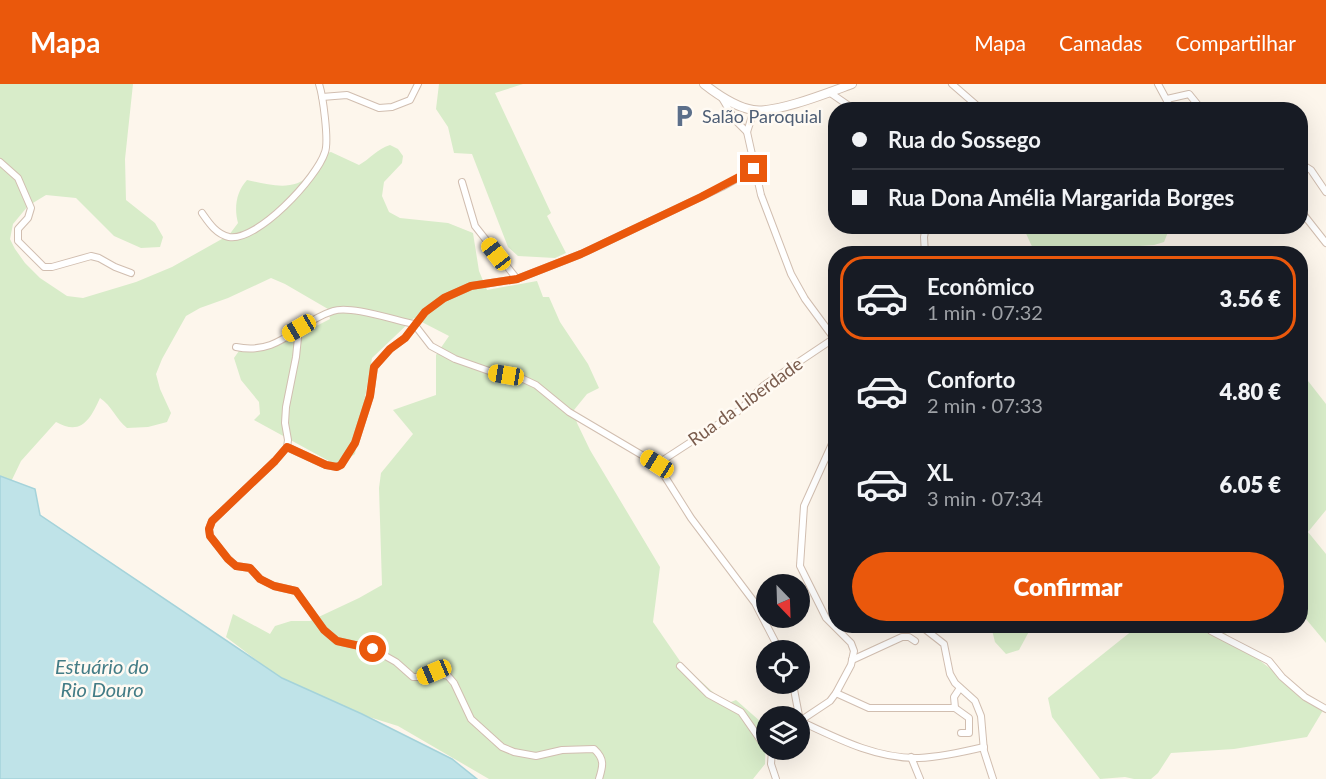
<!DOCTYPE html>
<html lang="pt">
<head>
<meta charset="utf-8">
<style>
	:root { --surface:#171b24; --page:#20242c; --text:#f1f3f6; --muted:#9ea1a6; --line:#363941; --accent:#ea580c }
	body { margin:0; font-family:Lato,sans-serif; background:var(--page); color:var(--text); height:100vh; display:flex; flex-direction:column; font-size:22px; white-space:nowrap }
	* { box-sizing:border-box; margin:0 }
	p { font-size:20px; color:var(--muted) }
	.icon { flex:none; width:33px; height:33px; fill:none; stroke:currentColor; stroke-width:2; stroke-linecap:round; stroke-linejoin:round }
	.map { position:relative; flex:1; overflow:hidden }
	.sheet { position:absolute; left:828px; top:162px; width:480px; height:387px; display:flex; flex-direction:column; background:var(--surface); border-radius:24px; box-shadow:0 6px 24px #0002 }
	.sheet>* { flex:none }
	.guide { position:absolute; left:828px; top:18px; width:480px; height:132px; border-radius:24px; box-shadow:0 6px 24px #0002; display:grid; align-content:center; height:132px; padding:0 24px; background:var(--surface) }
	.needle { width:39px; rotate:157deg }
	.buttons { position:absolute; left:756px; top:490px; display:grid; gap:12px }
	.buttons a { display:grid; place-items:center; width:54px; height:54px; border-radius:50%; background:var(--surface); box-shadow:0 6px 24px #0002; font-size:30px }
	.end { position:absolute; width:27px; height:27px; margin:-14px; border:8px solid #ea580c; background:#fff; box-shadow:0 0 0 3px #fff }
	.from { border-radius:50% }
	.car { position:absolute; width:18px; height:36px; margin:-18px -9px; border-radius:8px; box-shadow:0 0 4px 2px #0007; background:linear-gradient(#f5c518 24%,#345 0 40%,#f5c518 0 76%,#345 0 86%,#f5c518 0) }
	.guide b { display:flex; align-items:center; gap:21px; height:57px; font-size:22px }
	.guide b+b { border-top:2px solid var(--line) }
	.guide i { width:15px; height:15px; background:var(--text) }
	ul { padding:10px 0 0; list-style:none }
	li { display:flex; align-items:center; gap:18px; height:84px; margin:0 12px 9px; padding:0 12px; border:3px solid transparent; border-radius:24px }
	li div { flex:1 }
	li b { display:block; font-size:22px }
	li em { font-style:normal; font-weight:800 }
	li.on { border-color:var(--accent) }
	li>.icon { width:54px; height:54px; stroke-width:1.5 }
	.action { display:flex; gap:12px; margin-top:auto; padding:12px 24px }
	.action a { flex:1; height:69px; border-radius:36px; background:var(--accent); color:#fff; font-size:24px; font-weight:800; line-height:69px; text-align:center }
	header { display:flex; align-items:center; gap:36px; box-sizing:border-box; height:84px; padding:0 30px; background:var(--accent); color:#fff }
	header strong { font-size:28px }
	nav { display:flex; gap:33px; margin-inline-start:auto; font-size:21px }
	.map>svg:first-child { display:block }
</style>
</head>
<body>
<header>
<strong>Mapa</strong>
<nav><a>Mapa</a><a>Camadas</a><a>Compartilhar</a></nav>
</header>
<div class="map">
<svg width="1326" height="695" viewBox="0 0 1326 695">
	<rect width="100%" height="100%" fill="#fdf6ec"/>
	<g fill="#d8ecc9">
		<path d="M0,0H133L125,75L126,116L155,139L163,153L160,163L141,164L114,152L76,114L46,111L28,122L13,140L10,155L15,165L25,179L40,194L67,212L83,214L136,198L172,183L229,151L238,139C234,124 236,108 247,96C268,100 293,109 311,90C316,85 319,76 323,70L331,68L359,81C370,75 377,65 390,61L398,65L403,72L402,79L384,98L382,112L389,128L400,134L448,139L473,149L479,187L487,206L537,197L543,213H549L560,238L588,280L599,304L587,310L574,326L577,339L590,366L660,483L653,538L682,580L726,620L736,616L761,638L766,651L765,680L753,695H489L398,642L324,619L271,587L226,553L233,530L270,550L275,542L291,537H310L359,514L382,501L379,404L381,389L413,350L393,326L436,311V271L449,252L414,234L372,274L355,370L338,382L254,336L260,330L259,318L241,296L234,274L241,264L259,267L279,261L330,235L328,225L285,200L271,194L228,214L200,224L186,232L162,275L156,290L160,305L171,329L167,338L148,343L127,344C116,335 112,322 100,314C90,336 81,352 56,338L21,377L8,404L0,400Z"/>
		<path d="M439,0H523L495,9L551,129L547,132L566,169L555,174L518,172L508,163L472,70L454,69L448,43L436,25Z"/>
		<path d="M1023,143H1170L1164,158L1154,161L1139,162L1137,170L1035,169Z"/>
		<path d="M1301,288L1326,320V426L1308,448L1326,470V559L1301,529Z"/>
		<path d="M991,542H1032L1019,566L1006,570L995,558Z"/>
		<path d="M1138,542H1216L1323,626L1322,628L1307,653L1234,665L1171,669L1158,689L1151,695H1134L1125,693L1100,695L1052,633L1048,614Z"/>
	</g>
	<path fill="#bfe3e8" stroke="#a5d3da" stroke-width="1.5" d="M0,392L35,405L40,431L282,594L362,630L452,675L477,695H0Z"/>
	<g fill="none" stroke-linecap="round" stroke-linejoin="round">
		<g stroke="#d1beb0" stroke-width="8">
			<g id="minor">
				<path d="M952,0L982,26"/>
				<path d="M1158,0L1172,26"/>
				<path d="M829,8L855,26"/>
				<path d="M322,13L347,11L379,24L392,23L410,16L418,0"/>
				<path d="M722,14L735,36L747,48"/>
				<path d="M1167,15L1189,10L1202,26"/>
				<path d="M754,26L747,48L761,111L791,190L805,215L836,257"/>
				<path d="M0,78L18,94L31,124L28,134L18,145V157L44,183H52L91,172L99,174L115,183L131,189"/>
				<path d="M1300,79L1311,86L1326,108"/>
				<path d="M462,98L475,142L517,195"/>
				<path d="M1300,126L1326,159"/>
				<path d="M202,129C209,139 216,150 229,153C257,158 317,94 325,68C329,57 323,12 319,0"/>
				<path d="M925,170L924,153L926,142"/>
				<path d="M414,240L431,262L455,275L492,288L519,293L536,301L569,328L657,380L691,434L755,519L780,567"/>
				<path d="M299,244L296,273L286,323L285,339L288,356L287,363L275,377L212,437L209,445L210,452L228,475L236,482L250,484L260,495L274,502L296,507L324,546L337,557L373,565L396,578L413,593H421L434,588L448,592L454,599L471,635L502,663L514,668L536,672L562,666L594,665C605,675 603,682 599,695"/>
				<path d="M236,263C280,272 295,239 333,227C350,221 394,236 414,240"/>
				<path d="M287,363L326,381L337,383L341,381L355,359L370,312L374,283L390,265L405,254L425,228L444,214L471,202L517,195L581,170L722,103L754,85"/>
				<path d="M657,380L740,326L763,302L833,255"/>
				<path d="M921,542L944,560L950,590L955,599L975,617L981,632L984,667L993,695"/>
				<path d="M1207,542L1211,547L1269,577L1282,593L1305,613L1326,625"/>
				<path d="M852,576L902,553H909L915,557"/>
				<path d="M680,582L708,610L741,628L766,664"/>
				<path d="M793,600L800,637"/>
				<path d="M836,609L869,624H955L969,634V649H961"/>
				<path d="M955,624L954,613L960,604"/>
				<path d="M800,637L830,617L836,609L851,581L854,567L851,559L826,534L800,482L804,422L836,351"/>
				<path d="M800,637C838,655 877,675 919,674C941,673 963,668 984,663"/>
				<path d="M772,666L771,680L776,695"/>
				<path d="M911,673L920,695"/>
			</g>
		</g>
		<g stroke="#d1beb0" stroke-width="10">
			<path id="tertiary" d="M704,0C718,11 735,23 753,26C775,30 830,8 852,0"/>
		</g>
		<use href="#minor" stroke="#fff" stroke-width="6"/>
		<use href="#tertiary" stroke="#fff" stroke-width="8"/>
	</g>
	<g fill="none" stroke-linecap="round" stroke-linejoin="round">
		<path stroke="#ea580c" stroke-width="8" d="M373,565L337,557L324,546L296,507L274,502L260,495L250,484L236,482L228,475L210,452L209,445L212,437L275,377L287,363L326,381L337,383L341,381L355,359L370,312L374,283L390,265L405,254L425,228L444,214L471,202L517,195L581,170L701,113L754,85"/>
	</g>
	<defs>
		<g id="parking-bare" transform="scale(1.8)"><path d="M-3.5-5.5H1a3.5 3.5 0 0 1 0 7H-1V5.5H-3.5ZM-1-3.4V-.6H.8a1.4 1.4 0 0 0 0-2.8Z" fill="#5c6f8a" stroke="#fffaf3" stroke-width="2.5" paint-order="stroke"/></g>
	</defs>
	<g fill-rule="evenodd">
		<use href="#parking-bare" x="684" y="32"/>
	</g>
	<g text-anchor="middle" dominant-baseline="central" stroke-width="5" stroke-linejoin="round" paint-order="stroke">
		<g font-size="18" fill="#4e5e75" stroke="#fffaf3" text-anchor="start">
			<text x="702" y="32">Salão Paroquial</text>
		</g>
		<g font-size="18" fill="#7a5c4d" stroke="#fffaf3">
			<text transform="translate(745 317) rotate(-36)">Rua da Liberdade</text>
		</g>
		<g font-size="20" font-style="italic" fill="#437c86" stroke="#fffaf3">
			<text x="102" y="582">Estuário do<tspan x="102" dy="23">Rio Douro</tspan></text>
		</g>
	</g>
</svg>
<div class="buttons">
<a><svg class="needle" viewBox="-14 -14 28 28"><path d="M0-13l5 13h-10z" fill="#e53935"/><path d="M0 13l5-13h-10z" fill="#9ea1a6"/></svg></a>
<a><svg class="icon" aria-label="locate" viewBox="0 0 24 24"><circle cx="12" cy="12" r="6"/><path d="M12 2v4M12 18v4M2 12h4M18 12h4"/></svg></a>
<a><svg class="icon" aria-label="layers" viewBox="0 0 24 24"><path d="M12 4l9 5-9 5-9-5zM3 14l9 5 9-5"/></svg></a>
</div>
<i class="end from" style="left:373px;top:565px"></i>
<i class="end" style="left:754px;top:85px"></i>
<i class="car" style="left:496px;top:170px;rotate:322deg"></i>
<i class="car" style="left:299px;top:244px;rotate:240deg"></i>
<i class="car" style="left:506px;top:291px;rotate:279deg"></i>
<i class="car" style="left:657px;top:380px;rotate:302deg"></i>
<i class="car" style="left:434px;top:588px;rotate:247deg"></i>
<div class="guide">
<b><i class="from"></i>Rua do Sossego</b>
<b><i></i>Rua Dona Amélia Margarida Borges</b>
</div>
<section class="sheet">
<ul>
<li class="on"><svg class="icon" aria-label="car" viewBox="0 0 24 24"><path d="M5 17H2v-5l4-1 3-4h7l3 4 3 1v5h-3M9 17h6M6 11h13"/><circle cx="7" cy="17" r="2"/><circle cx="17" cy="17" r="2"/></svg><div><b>Econômico</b><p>1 min · 07:32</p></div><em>3.56 €</em></li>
<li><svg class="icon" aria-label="car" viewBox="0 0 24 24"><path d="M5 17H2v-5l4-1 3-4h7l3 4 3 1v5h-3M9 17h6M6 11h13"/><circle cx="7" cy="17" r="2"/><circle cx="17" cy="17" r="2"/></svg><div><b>Conforto</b><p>2 min · 07:33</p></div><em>4.80 €</em></li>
<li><svg class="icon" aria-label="car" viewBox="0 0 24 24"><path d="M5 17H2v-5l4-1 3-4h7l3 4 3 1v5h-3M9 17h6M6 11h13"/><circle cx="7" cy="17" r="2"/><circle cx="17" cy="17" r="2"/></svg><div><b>XL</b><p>3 min · 07:34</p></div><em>6.05 €</em></li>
</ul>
<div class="action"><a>Confirmar</a></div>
</section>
</div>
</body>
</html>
